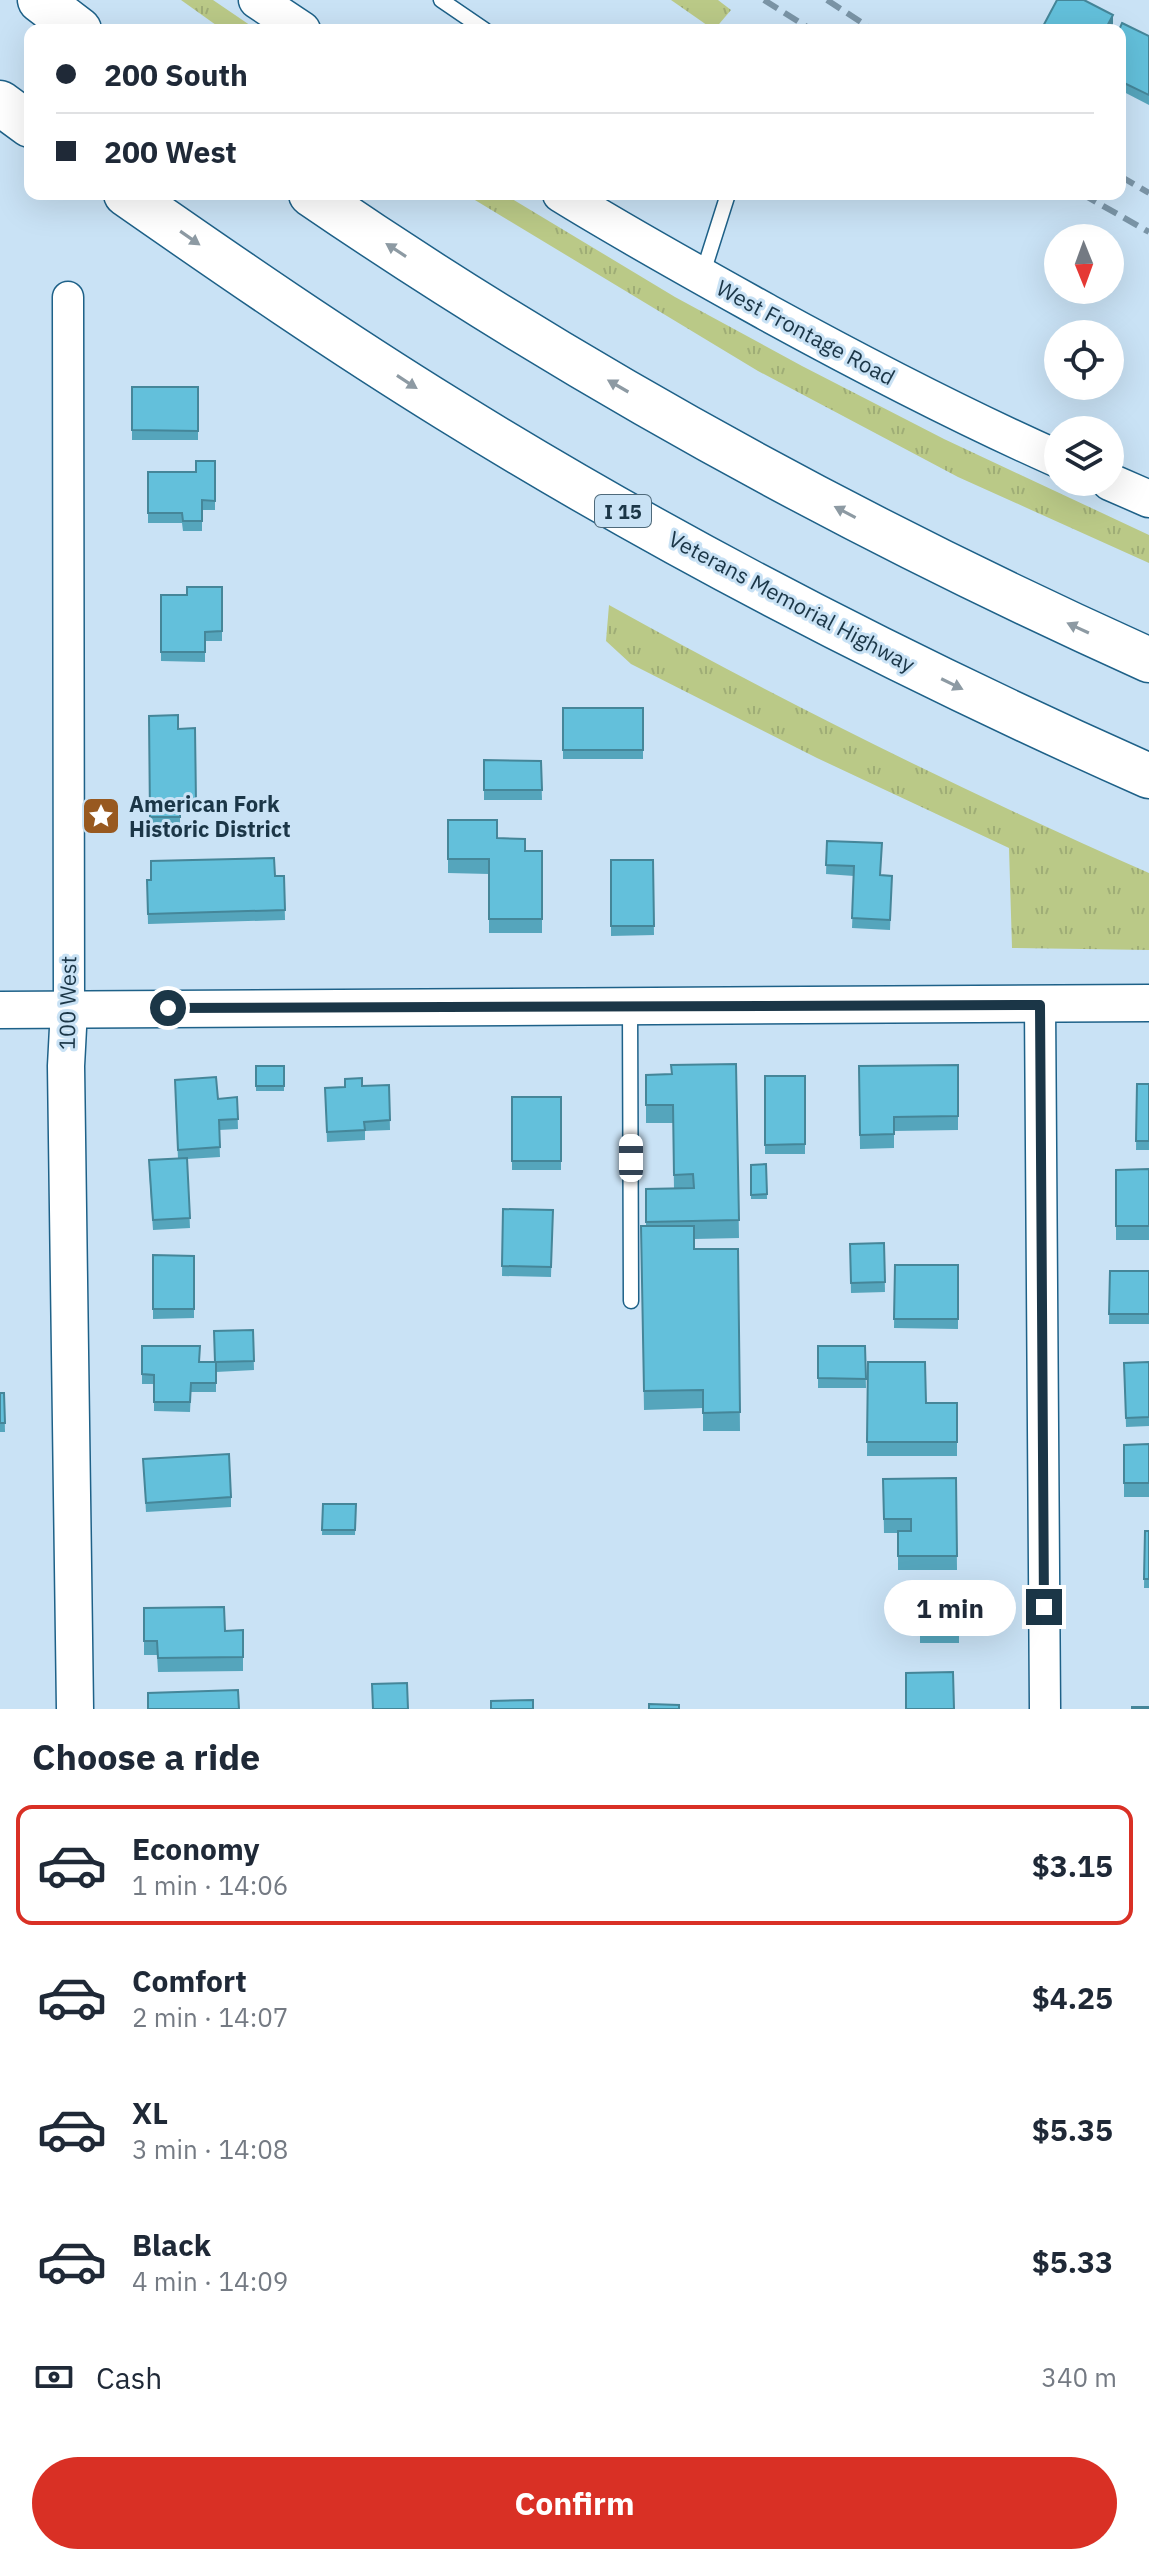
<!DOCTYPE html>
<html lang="en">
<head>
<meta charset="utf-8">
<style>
	:root { --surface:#fff; --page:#f6f6f7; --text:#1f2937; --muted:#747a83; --line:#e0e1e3; --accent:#d93025 }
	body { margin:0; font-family:"IBM Plex Sans",sans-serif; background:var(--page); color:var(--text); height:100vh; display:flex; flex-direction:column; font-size:30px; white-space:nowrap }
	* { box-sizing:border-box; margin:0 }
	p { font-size:26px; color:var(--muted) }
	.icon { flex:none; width:44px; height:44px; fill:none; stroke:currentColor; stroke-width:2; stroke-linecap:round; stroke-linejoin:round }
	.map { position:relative; height:1709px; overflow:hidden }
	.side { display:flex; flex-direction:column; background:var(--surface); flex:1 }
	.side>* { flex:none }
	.top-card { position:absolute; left:24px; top:24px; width:1102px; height:176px; border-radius:16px; box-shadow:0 8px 32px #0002; display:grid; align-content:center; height:176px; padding:0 32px; background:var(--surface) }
	.needle { width:52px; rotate:179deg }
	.buttons { position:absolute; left:1044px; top:224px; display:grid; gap:16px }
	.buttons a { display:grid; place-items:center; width:80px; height:80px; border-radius:50%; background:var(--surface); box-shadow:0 8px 32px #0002; font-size:40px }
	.end { position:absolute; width:36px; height:36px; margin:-18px; border:10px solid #1b3647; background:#fff; box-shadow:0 0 0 4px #fff }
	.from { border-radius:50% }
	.bubble { position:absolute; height:56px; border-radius:28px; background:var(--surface); box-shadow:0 8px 32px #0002; font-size:26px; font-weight:700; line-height:56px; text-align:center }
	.car { position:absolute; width:24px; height:48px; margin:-24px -12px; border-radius:10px; box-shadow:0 0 6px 2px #0007; background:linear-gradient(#fff 24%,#345 0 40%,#fff 0 76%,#345 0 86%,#fff 0) }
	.top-card b { display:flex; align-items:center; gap:28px; height:76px; font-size:30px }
	.top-card b+b { border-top:2px solid var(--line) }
	.top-card i { width:20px; height:20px; background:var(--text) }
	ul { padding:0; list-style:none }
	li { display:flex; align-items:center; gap:24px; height:120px; margin:0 16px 12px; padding:0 16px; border:4px solid transparent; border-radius:16px }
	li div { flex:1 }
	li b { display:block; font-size:30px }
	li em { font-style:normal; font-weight:700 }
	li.active { border-color:var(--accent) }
	li>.icon { width:72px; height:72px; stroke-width:1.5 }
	h2 { padding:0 32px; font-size:36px; line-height:96px }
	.pay { display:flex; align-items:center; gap:20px; height:88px; padding:0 32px; font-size:30px }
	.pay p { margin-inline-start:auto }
	.button { display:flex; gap:16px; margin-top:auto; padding:16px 32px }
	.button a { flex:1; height:92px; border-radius:48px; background:var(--accent); color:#fff; font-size:32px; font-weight:700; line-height:92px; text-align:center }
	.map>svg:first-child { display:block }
</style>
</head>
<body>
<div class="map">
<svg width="1149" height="1709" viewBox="0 0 1149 1709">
	<defs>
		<pattern id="grass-tufts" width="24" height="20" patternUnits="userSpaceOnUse" patternTransform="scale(2)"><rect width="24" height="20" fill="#bac987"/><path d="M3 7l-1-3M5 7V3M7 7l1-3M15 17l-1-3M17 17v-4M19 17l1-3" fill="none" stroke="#9fad76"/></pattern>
	</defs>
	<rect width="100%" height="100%" fill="#c9e2f5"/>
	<g fill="url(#grass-tufts)">
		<path d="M181,0H213L257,30H223Z"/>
		<path d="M671,0H718L731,10L714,30Z"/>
		<path d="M465,194H504L675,297L802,366L944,439L1149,535V563L958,477L758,371Z"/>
		<path d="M609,605C785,703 965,792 1149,873V950L1012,948L1009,848L817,758L631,664L606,641Z"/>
	</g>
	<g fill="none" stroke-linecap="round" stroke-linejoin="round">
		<g stroke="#1e6188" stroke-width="17">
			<g id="service">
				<path d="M441,0L485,30"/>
				<path d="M702,276L728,194"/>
				<path d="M630,1006L631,1301"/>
			</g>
		</g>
		<g stroke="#1e6188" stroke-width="33">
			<g id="minor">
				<path d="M68,297L69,1009"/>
				<path d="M1040,1005L1045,1709"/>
			</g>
		</g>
		<g stroke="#1e6188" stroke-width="39">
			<g id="tertiary">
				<path d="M257,0L302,30"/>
				<path d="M561,194C629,236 698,274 768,313C863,365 959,415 1058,459"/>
				<path d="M1110,482L1149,499"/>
				<path d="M69,1009L66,1066L75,1709"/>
				<path d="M0,1010L1149,1003"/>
			</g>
		</g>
		<g stroke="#1e6188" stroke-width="47">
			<g id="motorway">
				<path d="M40,0L79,30"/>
				<path d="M0,103L30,125"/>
				<path d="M126,194C232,268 338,341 448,409C672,548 908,669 1149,776"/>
				<path d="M311,194C574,374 858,529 1149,660"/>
			</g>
		</g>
		<use href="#service" stroke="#fff" stroke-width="14"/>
		<use href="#minor" stroke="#fff" stroke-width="30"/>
		<use href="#tertiary" stroke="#fff" stroke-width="36"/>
		<use href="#motorway" stroke="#fff" stroke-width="44"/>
		<g stroke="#7a94a6" stroke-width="6" stroke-dasharray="16 8" stroke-linecap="butt">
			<path d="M764,0L812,30"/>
			<path d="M827,0L873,30"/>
			<path d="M1120,176L1149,193"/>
			<path d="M1082,194L1149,232"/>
		</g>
	</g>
	<g fill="#55a5bc">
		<path d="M1120,30L1149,36V105L1120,90Z"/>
		<rect x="132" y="387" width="66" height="53"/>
		<path d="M215,461V510H202V531H183L182,523H148V472H196Z"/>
		<path d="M222,587V641H205V662L161,661V595H187Z"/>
		<rect x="563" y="708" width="80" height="51"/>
		<path d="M149,716L178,729L195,728L196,812L180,813V826L150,827Z"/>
		<path d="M484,760L541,761L542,800H484Z"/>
		<path d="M448,820L497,838L525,851H542V933H489V874L448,873Z"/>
		<path d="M827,841L881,875L892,876L890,930L852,928L854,876L826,874Z"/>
		<path d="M611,860H653L654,935L611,936Z"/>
		<path d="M284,876L285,920L148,924L147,880Z"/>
		<path d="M736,1064L739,1238L694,1239V1249H738L740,1431H703V1408L644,1410L641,1226H646V1189H674L673,1123H646V1075L672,1074Z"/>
		<path d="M958,1065V1130L894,1131V1148L860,1149L859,1066Z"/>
		<rect x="256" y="1066" width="28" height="25"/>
		<rect x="765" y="1076" width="40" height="78"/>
		<path d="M1137,1084H1149V1150H1136Z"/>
		<path d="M389,1085L390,1130L365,1131V1140L327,1142L325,1088Z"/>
		<path d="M175,1089L218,1099L237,1097L238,1129L219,1130L220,1157L187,1159L190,1228L153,1230L149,1170L178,1159Z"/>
		<rect x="512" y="1097" width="49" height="73"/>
		<path d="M766,1164L767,1199H751V1165Z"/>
		<path d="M1149,1169V1240H1116V1170Z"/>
		<path d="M503,1209L553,1210L551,1277L502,1276Z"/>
		<path d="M884,1243L885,1292L851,1293L850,1244Z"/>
		<path d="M153,1255L194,1256V1318L153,1319Z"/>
		<path d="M895,1265H958V1329L894,1328Z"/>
		<path d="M1110,1271H1149V1324H1109Z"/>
		<path d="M253,1330L254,1370L216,1372V1392H191L190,1412L154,1411V1384H142V1346L199,1362H215Z"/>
		<path d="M818,1346H865L866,1388H818Z"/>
		<path d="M868,1362L926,1403H957V1456H867Z"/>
		<path d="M1149,1362V1426L1126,1427L1124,1363Z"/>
		<path d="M0,1393H4L5,1432H0Z"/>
		<path d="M1149,1444V1497H1124V1445Z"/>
		<path d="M143,1459L231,1497V1507L146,1512Z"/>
		<path d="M956,1478L957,1570H898V1533H884L883,1479Z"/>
		<path d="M323,1504H356L355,1535H322Z"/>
		<path d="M1145,1531H1149V1588H1144Z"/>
		<path d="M959,1594V1643H920V1595Z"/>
		<path d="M144,1608L225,1631L243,1630V1671L158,1672L157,1655H144Z"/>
	</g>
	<path fill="#458699" d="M1113,15V24L1110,30H1105Z"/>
	<g fill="#63c0db" stroke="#458699" stroke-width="2">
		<path d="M1057,0H1084L1113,15L1105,30H1041Z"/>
		<path d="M1122,23L1149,36V95L1120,81V30H1119Z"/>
		<path d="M132,387H198V431L132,430Z"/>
		<path d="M196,461H215V501L202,500V521H183L182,513H148V472H196Z"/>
		<path d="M187,587H222V631L205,632V652H161V595H187Z"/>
		<rect x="563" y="708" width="80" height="42"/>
		<path d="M178,715V729L195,728L196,803H180V817H150L149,716Z"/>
		<path d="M484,760L541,761L542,790H484Z"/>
		<path d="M448,820H497V838L525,839V851H542V919H489V859H448Z"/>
		<path d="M827,841L882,843L880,875L892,876L890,920L852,918L854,866L826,865Z"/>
		<path d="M274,858L275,876H284L285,910L148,914L147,880H151V861Z"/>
		<path d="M611,860H653L654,926H611Z"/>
		<path d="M736,1064L739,1220L646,1222V1189L694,1188L693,1174L674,1175L673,1105H646V1075L672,1074L671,1065Z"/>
		<path d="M958,1065V1116L894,1117V1134L860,1135L859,1066Z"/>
		<rect x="256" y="1066" width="28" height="20"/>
		<path d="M765,1076H805V1144L765,1145Z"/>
		<path d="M216,1077L218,1099L237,1097L238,1119L219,1120L220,1147L178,1150L175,1080Z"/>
		<path d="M362,1078V1086L389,1085L390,1120L364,1122L365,1130L327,1132L325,1088L345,1087V1079Z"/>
		<path d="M1137,1084H1149V1141H1136Z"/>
		<rect x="512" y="1097" width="49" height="64"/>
		<path d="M187,1158L190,1218L153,1220L149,1160Z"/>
		<path d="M766,1164L767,1194L751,1195V1165Z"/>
		<path d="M1149,1169V1226H1116V1170Z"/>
		<path d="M503,1209L553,1210L551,1267L502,1266Z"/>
		<path d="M641,1226H694V1249H738L740,1412L703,1413V1390L644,1391Z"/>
		<path d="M884,1243L885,1282L851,1283L850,1244Z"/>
		<path d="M153,1255L194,1256V1309H153Z"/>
		<path d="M895,1265H958V1319H894Z"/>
		<path d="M1110,1271H1149V1314H1109Z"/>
		<path d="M253,1330L254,1361L215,1362L214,1331Z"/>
		<path d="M142,1346H200L199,1362H216V1383H191L190,1402H154V1375L142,1374Z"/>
		<path d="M818,1346H865L866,1379L818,1378Z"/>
		<path d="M868,1362H925L926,1403H957V1442H867Z"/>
		<path d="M1149,1362V1417L1126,1418L1124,1363Z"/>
		<path d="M0,1393H4L5,1423H0Z"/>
		<path d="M1149,1444V1483H1124V1445Z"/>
		<path d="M229,1454L231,1497L146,1503L143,1459Z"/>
		<path d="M956,1478L957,1556H898V1531H911V1519H884L883,1479Z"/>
		<path d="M323,1504H356L355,1530H322Z"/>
		<path d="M1145,1531H1149V1579H1144Z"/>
		<path d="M959,1594V1633H920V1595Z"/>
		<path d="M224,1607L225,1631L243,1630V1657L158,1658L157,1641H144V1608Z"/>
		<path d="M953,1672L954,1709H906V1673Z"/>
		<path d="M407,1683L408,1709H373L372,1684Z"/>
		<path d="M238,1690L239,1709H148V1693Z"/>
		<path d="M533,1700V1709H491V1701Z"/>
		<path d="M649,1704L679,1705V1709H649Z"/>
		<rect x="1132" y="1707" width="17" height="2"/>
	</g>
	<defs><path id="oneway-solid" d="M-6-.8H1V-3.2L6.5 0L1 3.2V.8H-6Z" transform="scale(2)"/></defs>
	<g fill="#8d9aa3">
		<use href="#oneway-solid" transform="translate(190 238) rotate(35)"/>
		<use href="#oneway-solid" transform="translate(396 250) rotate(-147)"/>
		<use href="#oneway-solid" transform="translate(407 382) rotate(33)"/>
		<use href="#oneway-solid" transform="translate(618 386) rotate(-150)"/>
		<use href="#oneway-solid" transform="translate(845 512) rotate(-152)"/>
		<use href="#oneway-solid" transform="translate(1078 628) rotate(-155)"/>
		<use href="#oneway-solid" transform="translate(952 684) rotate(26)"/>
	</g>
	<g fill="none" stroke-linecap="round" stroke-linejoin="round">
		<path stroke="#1b3647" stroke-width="10" d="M168,1008L1040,1005L1044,1607"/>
	</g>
	<defs>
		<g id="sight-square" transform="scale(2)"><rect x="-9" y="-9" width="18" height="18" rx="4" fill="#985920" stroke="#c9e2f5"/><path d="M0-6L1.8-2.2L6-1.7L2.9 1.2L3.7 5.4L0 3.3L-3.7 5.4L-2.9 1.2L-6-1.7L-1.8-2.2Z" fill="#fff"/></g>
	</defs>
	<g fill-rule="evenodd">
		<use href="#sight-square" x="101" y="816"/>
	</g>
	<g text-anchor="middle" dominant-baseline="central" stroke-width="6" stroke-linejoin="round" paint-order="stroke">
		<rect fill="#c9e2f5" stroke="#4f6a7b" stroke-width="2" x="595" y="495" width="56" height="32" rx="6"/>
		<g font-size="20" font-weight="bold" fill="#1b3647">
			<text x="623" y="511">I 15</text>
		</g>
		<g font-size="22" fill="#1b3647" stroke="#c9e2f5">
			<text transform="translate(806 332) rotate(28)">West Frontage Road</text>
			<text transform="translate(792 601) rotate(28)">Veterans Memorial Highway</text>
			<text transform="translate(67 1003) rotate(-89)">100 West</text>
		</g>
		<g font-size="22" font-weight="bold" fill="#1b3647" stroke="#c9e2f5" text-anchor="start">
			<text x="129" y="803">American Fork<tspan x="129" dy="25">Historic District</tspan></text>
		</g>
	</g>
</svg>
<div class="buttons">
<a><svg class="needle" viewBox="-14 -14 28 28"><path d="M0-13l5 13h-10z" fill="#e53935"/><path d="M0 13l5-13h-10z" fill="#747a83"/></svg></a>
<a><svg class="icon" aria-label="locate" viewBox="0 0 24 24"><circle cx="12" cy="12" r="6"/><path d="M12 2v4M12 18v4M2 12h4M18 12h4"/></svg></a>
<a><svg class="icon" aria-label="layers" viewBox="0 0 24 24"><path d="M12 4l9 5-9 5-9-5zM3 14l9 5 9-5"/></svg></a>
</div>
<i class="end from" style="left:168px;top:1008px"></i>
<i class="end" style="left:1044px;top:1607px"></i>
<div class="bubble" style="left:884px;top:1580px;width:132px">1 min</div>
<i class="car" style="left:631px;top:1158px;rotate:0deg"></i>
<div class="top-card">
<b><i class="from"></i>200 South</b>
<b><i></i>200 West</b>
</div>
</div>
<section class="side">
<h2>Choose a ride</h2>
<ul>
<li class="active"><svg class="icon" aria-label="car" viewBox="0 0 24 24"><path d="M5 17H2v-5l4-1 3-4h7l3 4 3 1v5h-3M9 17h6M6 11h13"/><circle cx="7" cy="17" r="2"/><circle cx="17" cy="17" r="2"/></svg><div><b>Economy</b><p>1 min · 14:06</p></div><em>$3.15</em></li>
<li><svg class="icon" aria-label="car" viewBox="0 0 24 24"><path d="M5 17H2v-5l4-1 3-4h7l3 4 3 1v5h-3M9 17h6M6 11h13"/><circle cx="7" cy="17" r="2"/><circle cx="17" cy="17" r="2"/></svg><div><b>Comfort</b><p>2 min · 14:07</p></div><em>$4.25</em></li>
<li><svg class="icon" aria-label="car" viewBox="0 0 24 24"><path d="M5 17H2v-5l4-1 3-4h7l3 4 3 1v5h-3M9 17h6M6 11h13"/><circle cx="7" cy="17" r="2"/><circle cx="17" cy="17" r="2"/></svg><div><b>XL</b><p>3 min · 14:08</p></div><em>$5.35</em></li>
<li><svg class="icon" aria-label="car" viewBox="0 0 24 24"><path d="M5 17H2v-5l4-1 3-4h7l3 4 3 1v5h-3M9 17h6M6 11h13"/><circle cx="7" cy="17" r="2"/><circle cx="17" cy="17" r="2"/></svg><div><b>Black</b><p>4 min · 14:09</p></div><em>$5.33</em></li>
</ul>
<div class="pay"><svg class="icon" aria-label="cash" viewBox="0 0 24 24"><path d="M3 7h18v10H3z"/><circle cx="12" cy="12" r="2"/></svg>Cash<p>340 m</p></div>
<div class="button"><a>Confirm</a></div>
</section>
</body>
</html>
